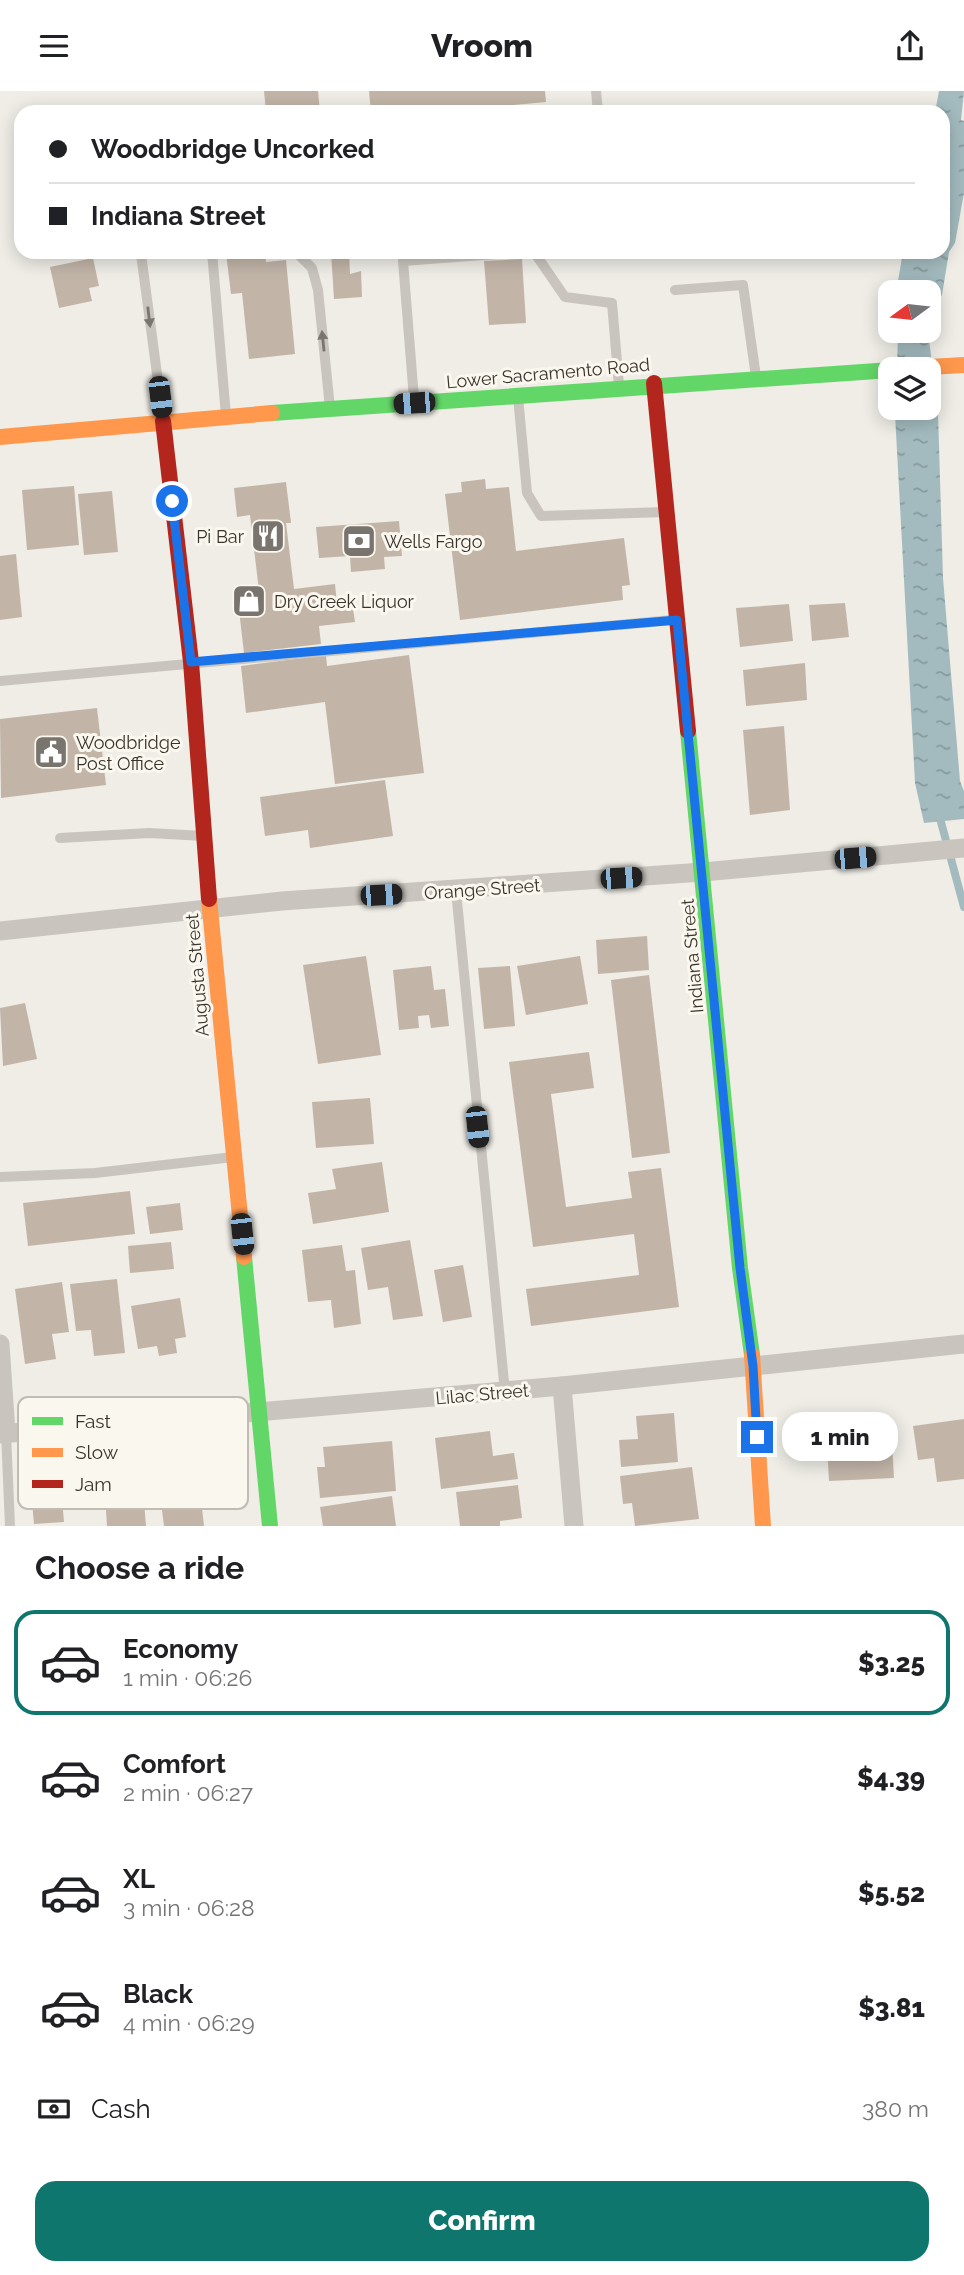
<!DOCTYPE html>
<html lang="en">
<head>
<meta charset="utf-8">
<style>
	:root { --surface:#fff; --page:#f6f6f6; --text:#202124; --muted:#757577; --line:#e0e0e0; --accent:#0f766e }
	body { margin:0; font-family:Raleway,sans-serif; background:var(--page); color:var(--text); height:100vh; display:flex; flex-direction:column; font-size:26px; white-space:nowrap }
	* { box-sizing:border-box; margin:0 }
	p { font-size:23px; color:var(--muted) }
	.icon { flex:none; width:38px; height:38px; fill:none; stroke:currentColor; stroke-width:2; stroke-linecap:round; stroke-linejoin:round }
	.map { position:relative; height:1435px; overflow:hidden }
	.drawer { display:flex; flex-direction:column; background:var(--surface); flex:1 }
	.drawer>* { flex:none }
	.hud { position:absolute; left:14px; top:14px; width:936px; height:154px; border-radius:21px; box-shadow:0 4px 18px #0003; display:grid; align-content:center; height:154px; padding:0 35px; background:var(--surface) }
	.needle { width:46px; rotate:255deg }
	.buttons { position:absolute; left:878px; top:189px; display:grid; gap:14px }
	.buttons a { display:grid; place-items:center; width:63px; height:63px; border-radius:14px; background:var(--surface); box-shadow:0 4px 18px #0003; font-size:35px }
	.end { position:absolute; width:32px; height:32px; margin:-16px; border:9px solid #1a73e8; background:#fff; box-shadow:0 0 0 4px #fff }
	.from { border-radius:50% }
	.bubble { position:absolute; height:49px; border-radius:21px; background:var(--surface); box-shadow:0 4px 18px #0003; font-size:23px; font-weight:800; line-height:49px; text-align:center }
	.car { position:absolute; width:21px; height:42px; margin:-21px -10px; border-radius:9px; box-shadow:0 0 5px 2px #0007; background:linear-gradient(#222 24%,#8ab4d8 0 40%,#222 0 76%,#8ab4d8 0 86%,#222 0) }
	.hud b { display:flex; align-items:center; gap:24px; height:66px; font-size:26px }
	.hud b+b { border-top:2px solid var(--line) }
	.hud i { width:18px; height:18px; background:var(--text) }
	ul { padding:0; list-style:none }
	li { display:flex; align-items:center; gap:21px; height:105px; margin:0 14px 10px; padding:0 21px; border:4px solid transparent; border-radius:21px }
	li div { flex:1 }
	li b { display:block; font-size:26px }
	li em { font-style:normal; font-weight:800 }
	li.on { border-color:var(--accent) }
	li>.icon { width:63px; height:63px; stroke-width:1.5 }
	h2 { padding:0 35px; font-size:32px; line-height:84px }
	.pay { display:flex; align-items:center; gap:18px; height:77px; padding:0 35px; font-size:26px }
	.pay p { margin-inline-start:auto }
	.cta { display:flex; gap:14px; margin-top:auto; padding:14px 35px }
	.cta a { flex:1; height:80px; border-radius:21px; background:var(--accent); color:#fff; font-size:28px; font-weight:800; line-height:80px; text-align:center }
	header { display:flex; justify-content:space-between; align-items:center; height:91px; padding:0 35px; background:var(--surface); font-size:32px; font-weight:800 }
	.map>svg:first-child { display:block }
</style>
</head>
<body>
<header><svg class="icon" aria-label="menu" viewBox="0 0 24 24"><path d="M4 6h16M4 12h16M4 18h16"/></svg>Vroom<svg class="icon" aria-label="share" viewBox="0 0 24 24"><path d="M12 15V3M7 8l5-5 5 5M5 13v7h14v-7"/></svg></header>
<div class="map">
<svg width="964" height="1435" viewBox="0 0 964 1435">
	<defs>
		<pattern id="water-ripples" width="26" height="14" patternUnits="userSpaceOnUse" patternTransform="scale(1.75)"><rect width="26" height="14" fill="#a3bbbf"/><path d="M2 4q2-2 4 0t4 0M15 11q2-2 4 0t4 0" fill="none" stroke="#86999b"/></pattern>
	</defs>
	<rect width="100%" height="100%" fill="#efede6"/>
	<g fill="url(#water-ripples)">
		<path d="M939,0H964L961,29L964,30V102L955,152L949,161L942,204L929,220V201H896L903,161H943V21H935Z"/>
		<path d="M898,240H928L938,321L943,487L960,690L964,700V728L924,732L915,692L895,323V317H929V278H897Z"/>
	</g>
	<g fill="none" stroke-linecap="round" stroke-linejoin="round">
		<path stroke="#a3bbbf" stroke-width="8" d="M938,720L964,816"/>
	</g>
	<g fill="#c2b5a8">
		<path d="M264,0H318L320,21L266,20Z"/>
		<path d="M369,0H545L546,11L437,21H371Z"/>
		<path d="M265,161L266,171L286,169L295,263L249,268L242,202L231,203L226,162Z"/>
		<path d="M331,161H349L350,183L361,180L362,206L334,208Z"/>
		<path d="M93,167L99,195L89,197L92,210L59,217L50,176Z"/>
		<path d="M522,168L526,232L489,234L484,170Z"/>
		<path d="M485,388L486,398L509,396L516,460L624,447L630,494L622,495L623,509L460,529L445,403L462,401L461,391Z"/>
		<path d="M286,391L291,432H286L294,498L335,493L337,513L352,511L355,531L319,535L321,553L244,562L237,502L259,500L250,424L237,426L234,397Z"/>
		<path d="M74,395L79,454L27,459L22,399Z"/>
		<path d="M112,400L118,461L84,464L78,403Z"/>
		<path d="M399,430L402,465L384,466L385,478L351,481L350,465L319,467L316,436Z"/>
		<path d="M16,463L22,526L0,529V465Z"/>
		<path d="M845,512L849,546L812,550L809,514Z"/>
		<path d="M789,513L793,550L740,556L736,517Z"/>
		<path d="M326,564L327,575L409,564L424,682L335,693L325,611L246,622L241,575Z"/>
		<path d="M805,572L807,609L746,615L743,579Z"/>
		<path d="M97,617L106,694L1,707L0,628Z"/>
		<path d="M784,635L790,719L750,724L743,639Z"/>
		<path d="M385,689L393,745L310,757L308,739L265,745L260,706Z"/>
		<path d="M647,845L649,879L598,883L596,849Z"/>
		<path d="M366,865L381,964L318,973L303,874Z"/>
		<path d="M580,865L588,913L526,924L517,875Z"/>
		<path d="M431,875L434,899L445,898L449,935L431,937L429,924L418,925L419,937L399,939L393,879Z"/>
		<path d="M510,875L515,935L484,938L478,877Z"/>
		<path d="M649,884L670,1062L632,1067L611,889Z"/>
		<path d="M25,912L37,968L3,975L0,917Z"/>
		<path d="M589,961L594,997L551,1003L566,1116L632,1107L628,1081L661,1077L679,1216L531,1235L526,1198L639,1184L634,1143L533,1156L509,971Z"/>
		<path d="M370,1007L374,1053L316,1057L312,1011Z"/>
		<path d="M382,1071L389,1121L313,1133L308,1102L336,1098L332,1078Z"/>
		<path d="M130,1100L135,1143L28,1155L23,1112Z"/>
		<path d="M180,1112L183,1139L150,1143L146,1116Z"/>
		<path d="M410,1149L423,1225L393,1229L388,1196L368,1199L361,1157Z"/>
		<path d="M171,1151L174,1178L130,1182L128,1155Z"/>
		<path d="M342,1154L346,1180L355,1179L361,1233L334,1237L331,1209L308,1211L302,1159Z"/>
		<path d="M463,1174L472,1226L443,1231L434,1179Z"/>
		<path d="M117,1188L125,1262L94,1265L91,1239L76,1240L70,1193Z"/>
		<path d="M62,1191L69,1241L52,1243L56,1268L25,1273L15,1198Z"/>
		<path d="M180,1207L186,1246L175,1248L177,1262L159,1265L157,1255L138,1258L131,1215Z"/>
		<path d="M674,1322L678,1371L621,1376L619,1349L638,1348L636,1325Z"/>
		<path d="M964,1328V1388L937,1391L934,1367L918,1369L913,1335Z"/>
		<path d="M891,1333L894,1387L829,1390L826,1336Z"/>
		<path d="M490,1340L493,1365L514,1362L518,1388L441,1398L435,1347Z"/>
		<path d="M392,1350L396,1400L320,1407L317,1376H325L323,1356Z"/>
		<path d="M692,1376L699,1428L635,1435L632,1412L623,1413L620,1385Z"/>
		<path d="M199,1391L204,1435H164L159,1396Z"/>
		<path d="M518,1394L522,1427L500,1430V1435H460L456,1401Z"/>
		<path d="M143,1399L146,1435H107L105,1402Z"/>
		<path d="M392,1405L396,1435H323L320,1416Z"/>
		<path d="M62,1408L64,1431L34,1433L32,1411Z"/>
	</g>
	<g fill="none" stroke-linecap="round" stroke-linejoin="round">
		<g stroke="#c9c5be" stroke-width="10">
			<path d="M596,0L598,21"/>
			<path d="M145,161L141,163L163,328"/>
			<path d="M212,161L226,325"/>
			<path d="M296,161L312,177L318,199L330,317"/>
			<path d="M534,161L565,206L612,212L619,295"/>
			<path d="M675,199L743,194L756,286"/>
			<path d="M518,306L527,402L541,425L665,421"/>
			<path d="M414,308L403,170L523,161"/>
			<path d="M0,590L673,529"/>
			<path d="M60,747L149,742L204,745"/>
			<path d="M456,800L505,1301"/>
			<path d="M0,1086L95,1082L233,1066"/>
			<path d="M6,1342L10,1435"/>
		</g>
		<g stroke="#c9c5be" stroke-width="19">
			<path d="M0,840L282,810L703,781L964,757"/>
			<path d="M0,1253L6,1342"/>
			<path d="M562,1295L574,1435"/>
			<path d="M0,1343L562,1295L964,1253"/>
		</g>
		<g stroke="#63d668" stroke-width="16">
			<path d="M272,322L891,279"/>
			<path d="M688,640L740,1177L752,1264"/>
			<path d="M244,1166L270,1435"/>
		</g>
		<g stroke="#ff974d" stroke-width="16">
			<path d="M895,278L964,274"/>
			<path d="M0,346L272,322"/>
			<path d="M209,808L244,1166"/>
			<path d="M752,1264L763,1435"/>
		</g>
		<g stroke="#b3261e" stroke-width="16">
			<path d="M654,292L688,640"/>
			<path d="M163,330L191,571L209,808"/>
		</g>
	</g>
	<defs><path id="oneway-solid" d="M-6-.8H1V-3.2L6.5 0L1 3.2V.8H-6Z" transform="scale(1.75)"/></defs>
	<g fill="#7a756e">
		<use href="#oneway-solid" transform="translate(149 226) rotate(83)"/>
		<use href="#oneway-solid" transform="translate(323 250) rotate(-96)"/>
	</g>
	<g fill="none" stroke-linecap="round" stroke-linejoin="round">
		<path stroke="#1a73e8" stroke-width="9" d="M172,410L191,571L677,529L740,1177L753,1275L757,1346"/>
	</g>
	<defs>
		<g id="restaurant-square" transform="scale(1.75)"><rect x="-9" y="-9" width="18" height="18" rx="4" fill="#79746d" stroke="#faf7ef"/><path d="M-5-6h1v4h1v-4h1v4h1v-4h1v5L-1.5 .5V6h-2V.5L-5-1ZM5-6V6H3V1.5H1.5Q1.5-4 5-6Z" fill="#fff"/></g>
		<g id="bank-square" transform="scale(1.75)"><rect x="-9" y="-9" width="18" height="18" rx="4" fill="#79746d" stroke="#faf7ef"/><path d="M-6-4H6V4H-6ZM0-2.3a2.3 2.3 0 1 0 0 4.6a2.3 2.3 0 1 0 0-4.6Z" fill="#fff"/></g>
		<g id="shop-square" transform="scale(1.75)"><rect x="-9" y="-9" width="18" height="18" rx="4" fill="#79746d" stroke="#faf7ef"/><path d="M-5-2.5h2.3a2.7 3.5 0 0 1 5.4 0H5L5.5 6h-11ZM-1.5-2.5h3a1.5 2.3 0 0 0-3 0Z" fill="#fff"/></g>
		<g id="civic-square" transform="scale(1.75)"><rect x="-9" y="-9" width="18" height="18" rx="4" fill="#79746d" stroke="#faf7ef"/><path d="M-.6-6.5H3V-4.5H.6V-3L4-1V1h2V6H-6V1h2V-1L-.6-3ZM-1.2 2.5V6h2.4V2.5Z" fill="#fff"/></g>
	</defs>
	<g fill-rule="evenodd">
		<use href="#restaurant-square" x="268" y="445"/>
		<use href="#bank-square" x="359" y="450"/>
		<use href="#shop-square" x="249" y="510"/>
		<use href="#civic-square" x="51" y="661"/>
	</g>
	<g text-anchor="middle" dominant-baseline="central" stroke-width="6" stroke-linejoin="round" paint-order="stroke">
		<g font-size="18" fill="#3a332c" stroke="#faf7ef">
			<text transform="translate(548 282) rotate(-5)">Lower Sacramento Road</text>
			<text transform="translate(482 798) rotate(-4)">Orange Street</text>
			<text transform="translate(692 865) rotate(-95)">Indiana Street</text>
			<text transform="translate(197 884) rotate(-95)">Augusta Street</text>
			<text transform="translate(482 1303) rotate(-5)">Lilac Street</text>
		</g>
		<g font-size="18" fill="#3a332c" stroke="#faf7ef" text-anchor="start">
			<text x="244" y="445" text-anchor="end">Pi Bar</text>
			<text x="384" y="450">Wells Fargo</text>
			<text x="274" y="510">Dry Creek Liquor</text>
			<text x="76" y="651">Woodbridge<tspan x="76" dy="21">Post Office</tspan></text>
		</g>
	</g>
	<rect x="18" y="1306" width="230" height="112" rx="10" fill="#faf7ef" stroke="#c0bcb4" stroke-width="2"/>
	<rect x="32" y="1326" width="31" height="8" fill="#63d668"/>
	<rect x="32" y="1357" width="31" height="9" fill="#ff974d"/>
	<rect x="32" y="1389" width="31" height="8" fill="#b3261e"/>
	<g font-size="19" fill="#3a332c">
		<text x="75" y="1337">Fast</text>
		<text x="75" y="1368">Slow</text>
		<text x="75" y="1400">Jam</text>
	</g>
</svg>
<div class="buttons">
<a><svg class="needle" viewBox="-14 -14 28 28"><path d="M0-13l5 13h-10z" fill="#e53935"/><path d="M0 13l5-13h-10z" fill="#757577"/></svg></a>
<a><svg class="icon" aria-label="layers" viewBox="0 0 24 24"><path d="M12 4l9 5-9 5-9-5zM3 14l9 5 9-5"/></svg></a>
</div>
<i class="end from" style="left:172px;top:410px"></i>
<i class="end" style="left:757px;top:1346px"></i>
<div class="bubble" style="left:782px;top:1321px;width:116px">1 min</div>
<i class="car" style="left:160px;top:306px;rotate:173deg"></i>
<i class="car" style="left:414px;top:312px;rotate:266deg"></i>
<i class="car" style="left:855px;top:767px;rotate:85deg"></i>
<i class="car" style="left:621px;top:787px;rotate:86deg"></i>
<i class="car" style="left:381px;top:804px;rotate:87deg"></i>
<i class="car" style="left:477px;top:1036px;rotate:174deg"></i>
<i class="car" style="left:242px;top:1143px;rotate:174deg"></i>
<div class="hud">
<b><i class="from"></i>Woodbridge Uncorked</b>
<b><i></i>Indiana Street</b>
</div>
</div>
<section class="drawer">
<h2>Choose a ride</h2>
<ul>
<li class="on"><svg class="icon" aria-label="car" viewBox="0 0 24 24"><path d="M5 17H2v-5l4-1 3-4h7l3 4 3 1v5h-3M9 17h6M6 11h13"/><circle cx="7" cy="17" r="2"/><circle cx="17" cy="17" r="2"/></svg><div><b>Economy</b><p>1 min · 06:26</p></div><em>$3.25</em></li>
<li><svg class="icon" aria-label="car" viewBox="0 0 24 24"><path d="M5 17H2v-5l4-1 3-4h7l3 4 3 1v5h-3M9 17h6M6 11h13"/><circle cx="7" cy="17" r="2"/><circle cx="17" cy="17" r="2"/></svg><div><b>Comfort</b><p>2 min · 06:27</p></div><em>$4.39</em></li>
<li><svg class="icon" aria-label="car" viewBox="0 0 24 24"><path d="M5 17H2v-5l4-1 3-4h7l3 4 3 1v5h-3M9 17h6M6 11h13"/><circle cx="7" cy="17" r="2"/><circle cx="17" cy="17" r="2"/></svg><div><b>XL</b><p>3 min · 06:28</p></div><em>$5.52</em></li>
<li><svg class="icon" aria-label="car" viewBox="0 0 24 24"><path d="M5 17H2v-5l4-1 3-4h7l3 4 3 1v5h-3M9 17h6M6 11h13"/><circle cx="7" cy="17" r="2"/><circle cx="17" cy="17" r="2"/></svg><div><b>Black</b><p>4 min · 06:29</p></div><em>$3.81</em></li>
</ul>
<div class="pay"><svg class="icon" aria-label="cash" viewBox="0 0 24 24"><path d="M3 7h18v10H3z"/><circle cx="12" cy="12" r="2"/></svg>Cash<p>380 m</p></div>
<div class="cta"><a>Confirm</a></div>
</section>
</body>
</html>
